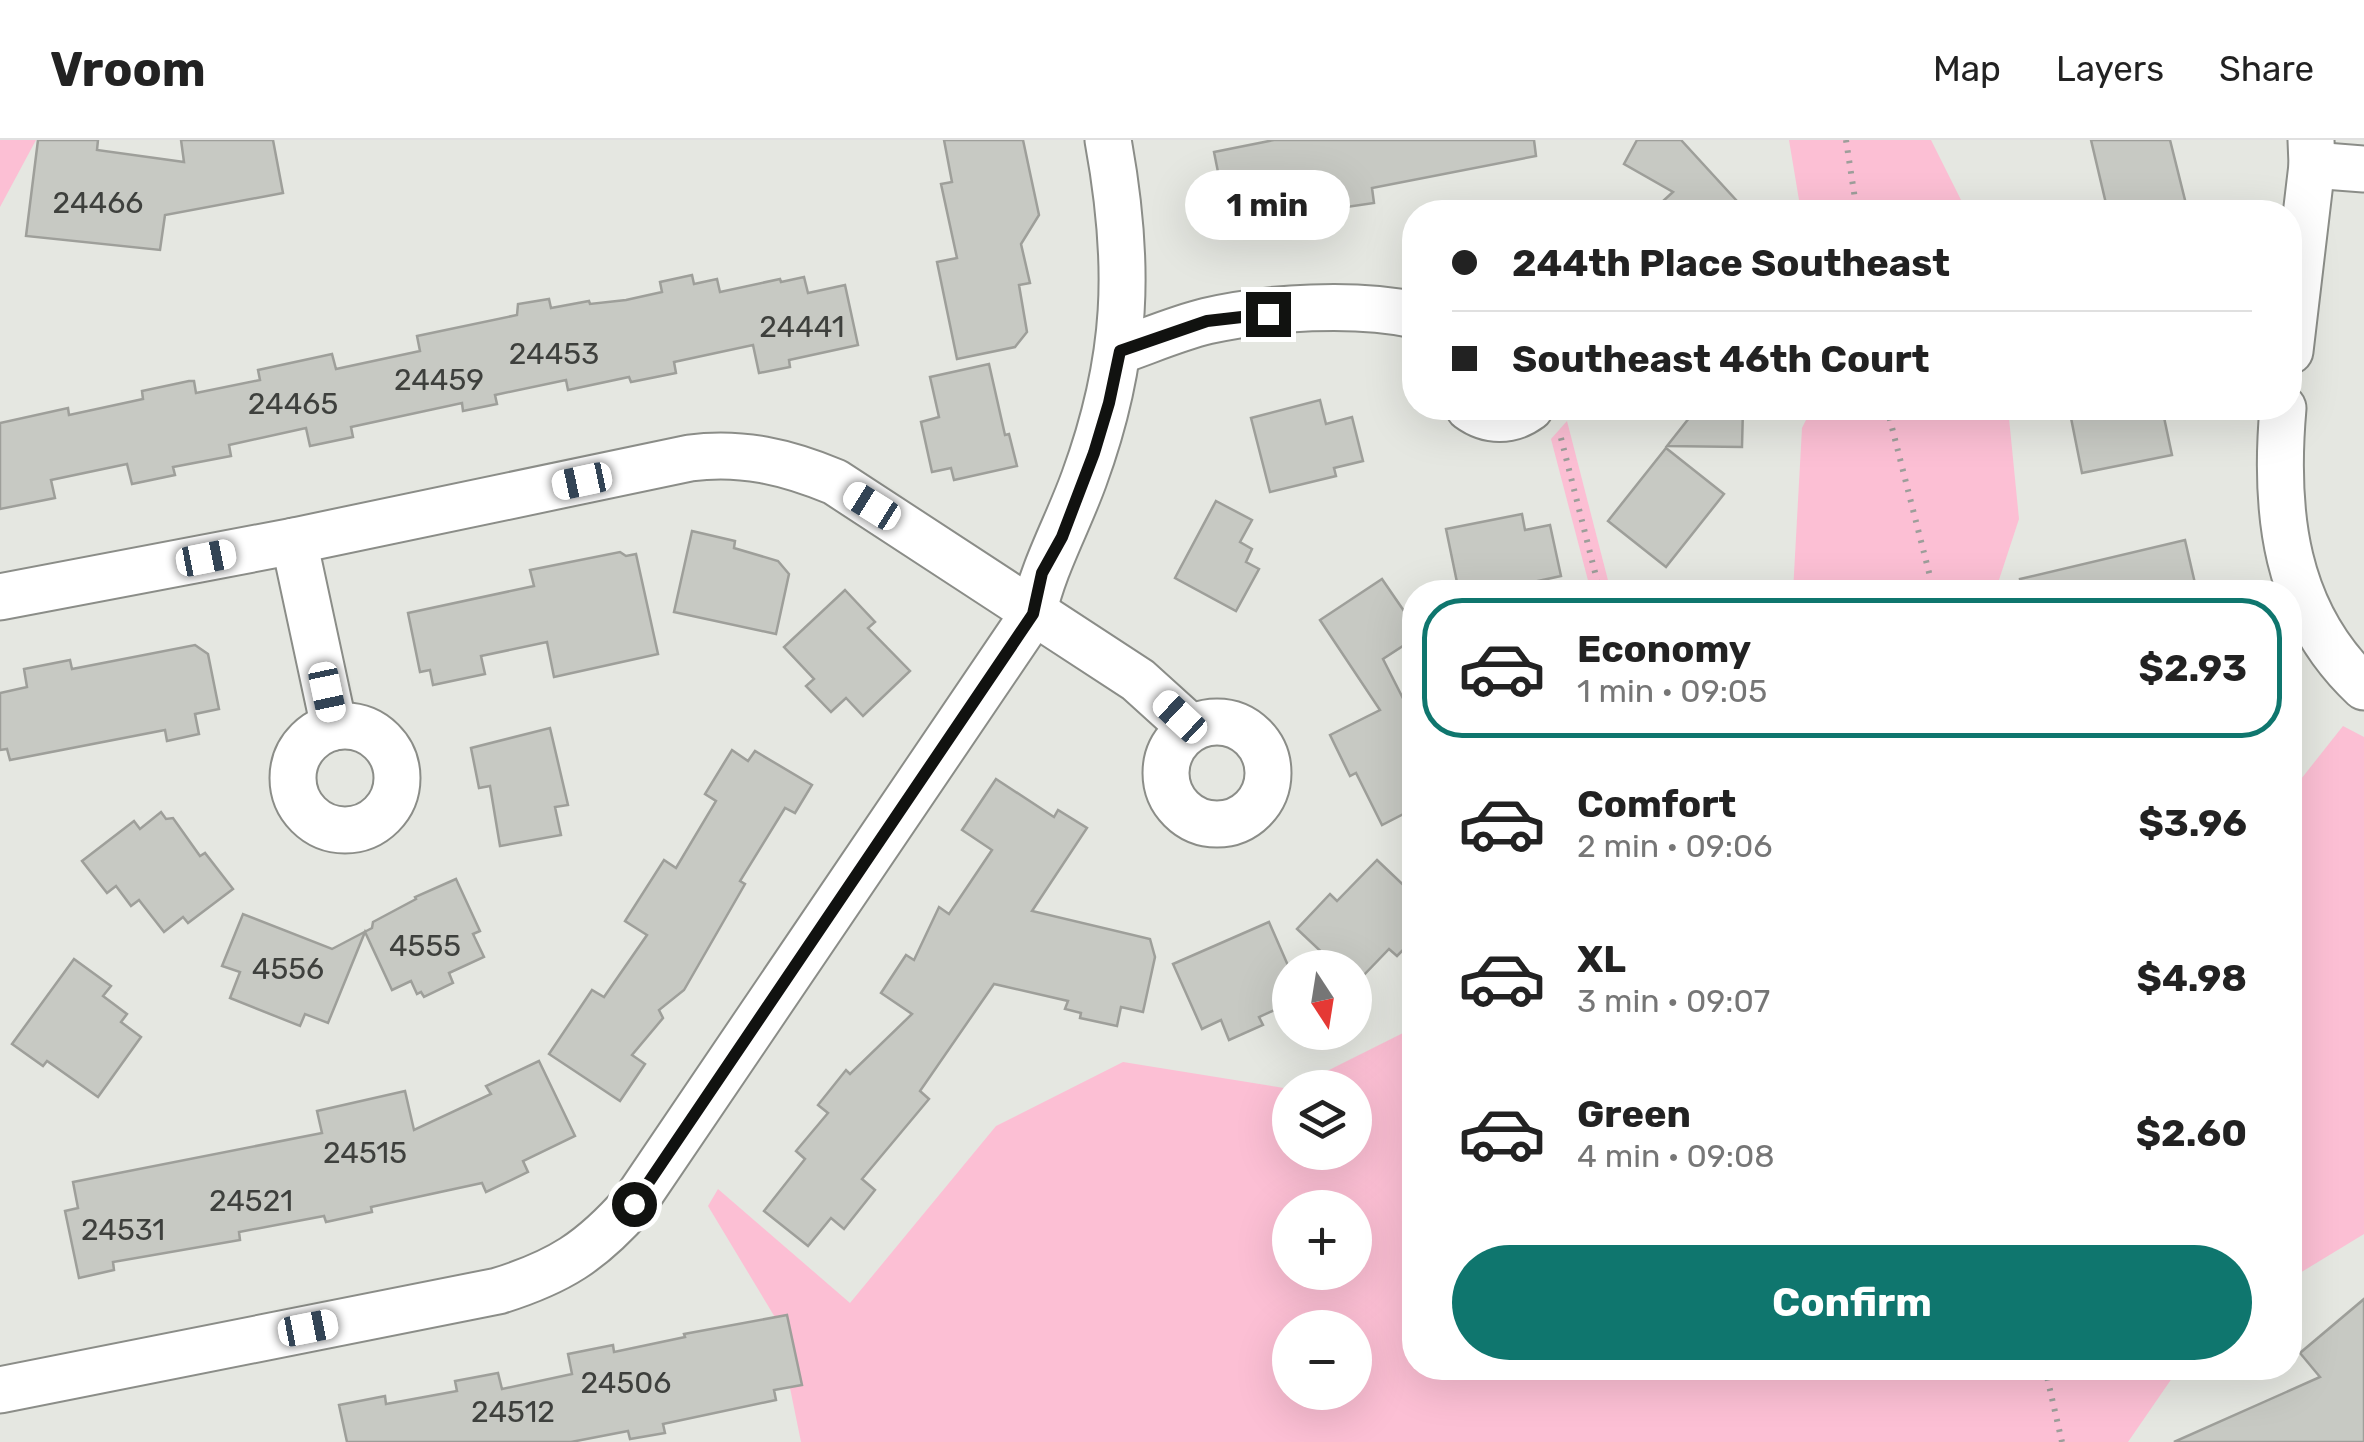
<!DOCTYPE html>
<html lang="en">
<head>
<meta charset="utf-8">
<style>
	:root { --surface:#fff; --page:#f6f6f6; --text:#222; --muted:#767676; --line:#e0e0e0; --accent:#0f766e }
	body { margin:0; font-family:Rubik,sans-serif; background:var(--page); color:var(--text); height:100vh; display:flex; flex-direction:column; font-size:38px; white-space:nowrap }
	* { box-sizing:border-box; margin:0 }
	p { font-size:32px; color:var(--muted) }
	.icon { flex:none; width:55px; height:55px; fill:none; stroke:currentColor; stroke-width:2; stroke-linecap:round; stroke-linejoin:round }
	.map { position:relative; flex:1; overflow:hidden }
	.drawer { position:absolute; left:1402px; top:440px; width:900px; height:800px; display:flex; flex-direction:column; background:var(--surface); border-radius:40px; box-shadow:0 10px 40px #0002 }
	.drawer>* { flex:none }
	.hud { position:absolute; left:1402px; top:60px; width:900px; height:220px; border-radius:40px; box-shadow:0 10px 40px #0002; display:grid; align-content:center; height:220px; padding:0 50px; background:var(--surface) }
	.needle { width:65px; rotate:168deg }
	.tools { position:absolute; left:1272px; top:810px; display:grid; gap:20px }
	.tools a { display:grid; place-items:center; width:100px; height:100px; border-radius:50%; background:var(--surface); box-shadow:0 10px 40px #0002; font-size:50px }
	.end { position:absolute; width:45px; height:45px; margin:-22px; border:12px solid #111210; background:#fff; box-shadow:0 0 0 5px #fff }
	.from { border-radius:50% }
	.bubble { position:absolute; height:70px; border-radius:35px; background:var(--surface); box-shadow:0 10px 40px #0002; font-size:32px; font-weight:700; line-height:70px; text-align:center }
	.car { position:absolute; width:30px; height:60px; margin:-30px -15px; border-radius:12px; box-shadow:0 0 8px 2px #0007; background:linear-gradient(#fff 24%,#345 0 40%,#fff 0 76%,#345 0 86%,#fff 0) }
	.hud b { display:flex; align-items:center; gap:35px; height:95px; font-size:38px }
	.hud b+b { border-top:2px solid var(--line) }
	.hud i { width:25px; height:25px; background:var(--text) }
	ul { padding:18px 0 0; list-style:none }
	li { display:flex; align-items:center; gap:30px; height:140px; margin:0 20px 15px; padding:0 30px; border:5px solid transparent; border-radius:40px }
	li div { flex:1 }
	li b { display:block; font-size:38px }
	li em { font-style:normal; font-weight:700 }
	li.selected { border-color:var(--accent) }
	li>.icon { width:90px; height:90px; stroke-width:1.5 }
	.cta { display:flex; gap:20px; margin-top:auto; padding:20px 50px }
	.cta a { flex:1; height:115px; border-radius:60px; background:var(--accent); color:#fff; font-size:40px; font-weight:700; line-height:115px; text-align:center }
	header { display:flex; align-items:center; gap:60px; box-sizing:border-box; height:140px; padding:0 50px; background:var(--surface); border-bottom:2px solid var(--line) }
	header strong { font-size:48px }
	nav { display:flex; gap:55px; margin-inline-start:auto; font-size:35px }
	.map>svg:first-child { display:block }
</style>
</head>
<body>
<header>
<strong>Vroom</strong>
<nav><a>Map</a><a>Layers</a><a>Share</a></nav>
</header>
<div class="map">
<svg width="2364" height="1302" viewBox="0 0 2364 1302">
	<rect width="100%" height="100%" fill="#e5e7e1"/>
	<g fill="#fcbfd4" fill-rule="evenodd">
		<path d="M0,0H36L0,67Z"/>
		<path d="M1789,0H1931L1967,72H1801Z"/>
		<path d="M1812,268H2008L2019,379L1995,452H1793L1802,288Z"/>
		<path d="M1567,281L1611,452H1591L1551,299Z"/>
		<path d="M2343,586L2364,597V1094L2290,1139V653Z"/>
		<path d="M1415,887V1228H2179L2128,1302H801L776,1179L708,1066L718,1049L850,1163L996,986L1123,922L1290,949V1012H1355V948L1295,947ZM1290,1068H1355V1132H1290ZM1290,1188H1355V1252H1290Z"/>
	</g>
	<g fill="#c7c9c3" stroke="#9e9f9a" stroke-width="2.5">
		<path d="M38,0H98L97,10L184,22L181,0H273L283,53L165,75L160,110L26,96Z"/>
		<path d="M944,0H1023L1039,75L1021,104L1030,143L1019,145L1027,192L1015,207L957,219L937,122L957,118L941,44L952,42Z"/>
		<path d="M1274,0H1534L1536,16L1372,48L1374,63L1319,71L1230,92L1214,12Z"/>
		<path d="M1637,0H1681L1747,72H1651L1673,52L1624,24Z"/>
		<path d="M2091,0H2170L2188,72H2108Z"/>
		<path d="M692,135L694,144L717,139L720,152L780,139L781,142L804,137L808,153L845,145L858,205L789,220L790,227L759,233L753,205L674,222L676,233L631,242L629,237L568,250L566,240L495,255L497,264L463,271L462,263L351,287L353,297L310,306L306,288L229,305L231,316L173,327L175,335L132,344L127,324L51,340L55,358L0,369V283L68,268L69,275L143,259L142,251L189,241H194L196,253L260,240L258,230L332,214L336,229L420,211L417,196L517,175L518,164L549,159L551,168L589,161L590,164L626,160L662,152L660,142Z"/>
		<path d="M989,224L1005,295L1009,294L1017,326L954,340L951,328L932,332L921,282L939,277L930,237Z"/>
		<path d="M1320,260L1326,284L1352,277L1363,321L1334,328L1336,336L1270,352L1251,278Z"/>
		<path d="M1697,268H1743L1742,307L1667,306Z"/>
		<path d="M2069,268H2162L2172,315L2082,333Z"/>
		<path d="M1666,308L1724,354L1666,427L1608,381Z"/>
		<path d="M1216,361L1252,380L1240,402L1252,409L1246,422L1259,429L1236,471L1175,438Z"/>
		<path d="M1522,374L1525,390L1550,385L1561,436L1538,441L1541,452H1459L1446,389Z"/>
		<path d="M692,391L735,401L734,408L778,421L789,434L776,494L674,472Z"/>
		<path d="M2185,400L2197,452H2022L2020,439Z"/>
		<path d="M620,412L626,416L636,414L658,514L554,537L547,502L481,516L485,534L433,545L430,530L420,532L408,473L534,446L530,430Z"/>
		<path d="M1382,439L1415,487V498L1383,519L1415,582V668L1382,685L1356,633L1350,636L1330,595L1380,570L1320,480Z"/>
		<path d="M845,450L875,482L868,488L910,531L863,576L846,558L831,572L806,546L814,539L784,507Z"/>
		<path d="M195,505L208,514L219,569L195,574L199,594L167,601L165,590L10,620L7,609L0,610V553L27,547L24,529L70,520L72,529Z"/>
		<path d="M550,588L568,665L555,667L561,695L500,706L490,646L479,648L471,608Z"/>
		<path d="M732,610L748,621L755,611L812,645L795,673L785,668L740,741L745,744L684,850L659,870L663,878L632,915L645,924L620,961L549,914L592,850L604,857L647,795L625,781L664,720L676,728L716,661L705,654Z"/>
		<path d="M996,639L1054,677L1058,670L1087,688L1032,771L1150,799L1155,817L1143,872L1121,867L1117,886L1080,878L1081,873L1065,869L1068,861L994,844L920,951L929,959L862,1039L875,1050L844,1089L831,1078L808,1106L764,1071L805,1019L796,1011L828,973L818,965L846,930L850,934L912,874L881,853L906,815L914,820L939,767L949,774L992,710L962,690Z"/>
		<path d="M161,672L166,679L173,678L200,716L205,713L233,749L188,783L183,777L164,792L139,760L131,766L116,746L107,753L82,721L134,681L140,689Z"/>
		<path d="M1377,720L1415,756V798L1397,816L1389,809L1361,838L1355,828H1350L1337,815L1331,821L1297,789L1330,754L1337,761Z"/>
		<path d="M456,739L480,791L473,794L484,817L449,833L453,843L424,857L421,852L417,854L411,841L392,850L365,792L328,883L305,874L300,886L230,858L240,832L222,826L243,774L332,809L372,788L373,782L416,759L415,757Z"/>
		<path d="M1269,782L1290,830V863L1259,877L1263,885L1229,900L1221,880L1202,889L1173,824Z"/>
		<path d="M74,819L111,846L103,856L127,874L121,882L141,897L98,957L47,921L43,926L12,904Z"/>
		<path d="M539,921L575,996L523,1021L528,1032L486,1052L482,1043L371,1067L372,1072L326,1082L324,1076L239,1092L240,1100L113,1122L114,1130L79,1138L65,1071L78,1068L73,1042L322,993L317,971L405,951L414,990L491,954L486,946Z"/>
		<path d="M2364,1159V1302H2174L2320,1237L2300,1213Z"/>
		<path d="M787,1175L802,1245L774,1250L776,1260L663,1284L665,1293L630,1299L628,1291L571,1302H347L339,1265L385,1256L386,1264L457,1251L455,1241L498,1233L502,1249L572,1234L568,1214L613,1205L614,1212L685,1197L684,1194Z"/>
	</g>
	<g fill="none" stroke-linecap="round" stroke-linejoin="round">
		<g stroke="#8b8d88" stroke-width="49">
			<g id="minor">
				<path d="M2312,25L2364,29"/>
				<path d="M1119,211C1148,201 1178,188 1207,181C1268,167 1355,162 1415,175"/>
				<path d="M2290,211L2312,25L2311,0"/>
				<path d="M1469,268C1488,282 1511,282 1530,268"/>
				<path d="M2283,268C2274,371 2284,472 2364,547"/>
				<path d="M294,401L334,587"/>
				<path d="M0,457L294,401L690,318C741,311 787,322 835,342L1138,540L1191,588"/>
				<circle cx="1217" cy="633" r="51"/>
				<circle cx="345" cy="638" r="52"/>
				<path d="M0,1250L498,1151C559,1132 591,1112 634,1063L1033,474C1044,425 1067,386 1084,339C1128,219 1131,125 1108,0"/>
			</g>
		</g>
		<g stroke="#9d9e9a" stroke-width="6" stroke-dasharray="2.5 8" stroke-linecap="butt">
			<path d="M1846,0L1857,72"/>
			<path d="M1887,268L1934,452"/>
			<path d="M1561,298L1600,452"/>
			<path d="M2045,1228L2062,1302"/>
		</g>
		<use href="#minor" stroke="#fff" stroke-width="45"/>
	</g>
	<g fill="none" stroke-linecap="round" stroke-linejoin="round">
		<path stroke="#111210" stroke-width="12" d="M634,1064L1033,474L1042,433L1062,397L1094,313L1109,263L1120,211L1207,181L1268,174"/>
	</g>
	<g text-anchor="middle" dominant-baseline="central" stroke-width="10" stroke-linejoin="round" paint-order="stroke">
		<g font-size="30" fill="#3e403d">
			<text x="98" y="63">24466</text>
			<text x="802" y="187">24441</text>
			<text x="554" y="214">24453</text>
			<text x="439" y="240">24459</text>
			<text x="293" y="264">24465</text>
			<text x="425" y="806">4555</text>
			<text x="288" y="829">4556</text>
			<text x="365" y="1013">24515</text>
			<text x="251" y="1061">24521</text>
			<text x="123" y="1090">24531</text>
			<text x="626" y="1243">24506</text>
			<text x="513" y="1272">24512</text>
		</g>
	</g>
</svg>
<div class="tools">
<a><svg class="needle" viewBox="-14 -14 28 28"><path d="M0-13l5 13h-10z" fill="#e53935"/><path d="M0 13l5-13h-10z" fill="#767676"/></svg></a>
<a><svg class="icon" aria-label="layers" viewBox="0 0 24 24"><path d="M12 4l9 5-9 5-9-5zM3 14l9 5 9-5"/></svg></a>
<a>+</a>
<a>−</a>
</div>
<i class="end from" style="left:634px;top:1064px"></i>
<i class="end" style="left:1268px;top:174px"></i>
<div class="bubble" style="left:1185px;top:30px;width:165px">1 min</div>
<i class="car" style="left:582px;top:341px;rotate:258deg"></i>
<i class="car" style="left:872px;top:366px;rotate:302deg"></i>
<i class="car" style="left:206px;top:418px;rotate:79deg"></i>
<i class="car" style="left:327px;top:552px;rotate:168deg"></i>
<i class="car" style="left:1180px;top:577px;rotate:313deg"></i>
<i class="car" style="left:308px;top:1188px;rotate:79deg"></i>
<div class="hud">
<b><i class="from"></i>244th Place Southeast</b>
<b><i></i>Southeast 46th Court</b>
</div>
<section class="drawer">
<ul>
<li class="selected"><svg class="icon" aria-label="car" viewBox="0 0 24 24"><path d="M5 17H2v-5l4-1 3-4h7l3 4 3 1v5h-3M9 17h6M6 11h13"/><circle cx="7" cy="17" r="2"/><circle cx="17" cy="17" r="2"/></svg><div><b>Economy</b><p>1 min · 09:05</p></div><em>$2.93</em></li>
<li><svg class="icon" aria-label="car" viewBox="0 0 24 24"><path d="M5 17H2v-5l4-1 3-4h7l3 4 3 1v5h-3M9 17h6M6 11h13"/><circle cx="7" cy="17" r="2"/><circle cx="17" cy="17" r="2"/></svg><div><b>Comfort</b><p>2 min · 09:06</p></div><em>$3.96</em></li>
<li><svg class="icon" aria-label="car" viewBox="0 0 24 24"><path d="M5 17H2v-5l4-1 3-4h7l3 4 3 1v5h-3M9 17h6M6 11h13"/><circle cx="7" cy="17" r="2"/><circle cx="17" cy="17" r="2"/></svg><div><b>XL</b><p>3 min · 09:07</p></div><em>$4.98</em></li>
<li><svg class="icon" aria-label="car" viewBox="0 0 24 24"><path d="M5 17H2v-5l4-1 3-4h7l3 4 3 1v5h-3M9 17h6M6 11h13"/><circle cx="7" cy="17" r="2"/><circle cx="17" cy="17" r="2"/></svg><div><b>Green</b><p>4 min · 09:08</p></div><em>$2.60</em></li>
</ul>
<div class="cta"><a>Confirm</a></div>
</section>
</div>
</body>
</html>
